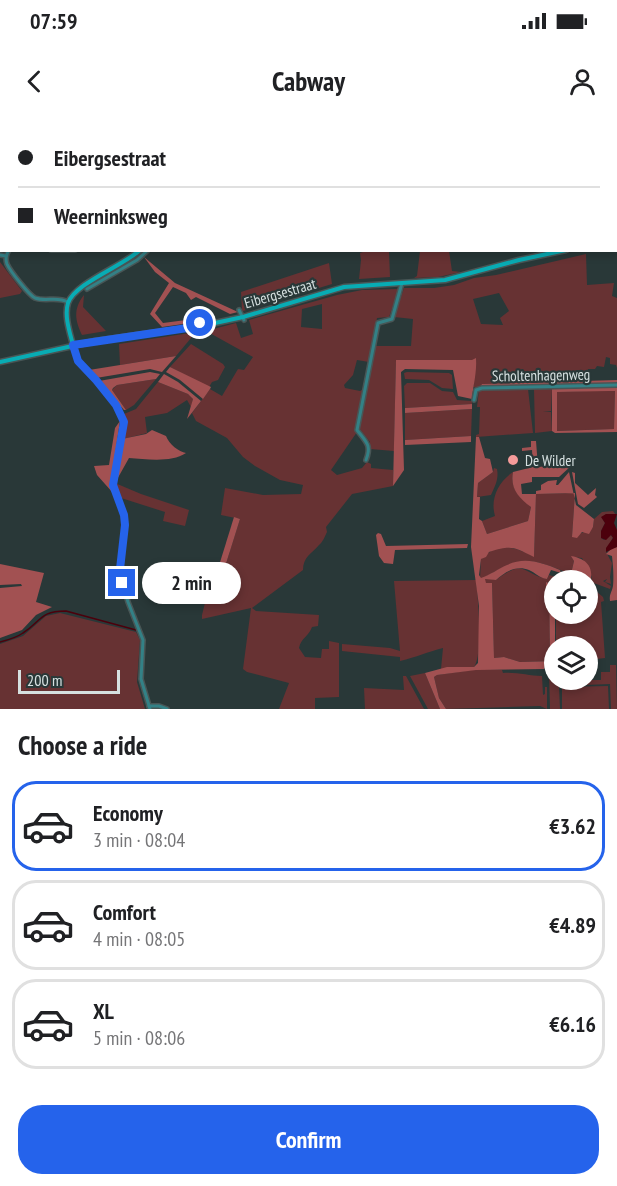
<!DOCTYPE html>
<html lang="en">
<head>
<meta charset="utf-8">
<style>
	:root { --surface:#fff; --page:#f6f6f6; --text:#202124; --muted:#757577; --line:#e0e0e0; --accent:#2563eb }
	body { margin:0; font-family:"PT Sans Narrow",sans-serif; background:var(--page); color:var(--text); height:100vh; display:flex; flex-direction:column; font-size:22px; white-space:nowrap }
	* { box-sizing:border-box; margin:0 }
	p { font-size:20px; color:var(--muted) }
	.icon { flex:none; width:33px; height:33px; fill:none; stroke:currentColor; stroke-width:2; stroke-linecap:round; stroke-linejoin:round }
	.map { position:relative; height:589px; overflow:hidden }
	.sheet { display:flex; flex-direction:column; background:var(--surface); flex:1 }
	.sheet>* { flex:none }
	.top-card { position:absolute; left:0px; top:0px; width:618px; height:132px; box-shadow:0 3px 9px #0003; display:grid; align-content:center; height:132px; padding:0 18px; background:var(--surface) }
	.fabs { position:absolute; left:544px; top:450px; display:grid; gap:12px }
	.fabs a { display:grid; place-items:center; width:54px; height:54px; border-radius:50%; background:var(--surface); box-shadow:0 3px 9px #0003; font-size:30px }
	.scale { position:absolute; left:18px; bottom:15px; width:102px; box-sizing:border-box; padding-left:6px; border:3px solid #d6e0e0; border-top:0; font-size:16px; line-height:21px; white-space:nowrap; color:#d6e0e0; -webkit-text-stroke:4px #293838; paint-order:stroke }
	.end { position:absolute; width:27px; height:27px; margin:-14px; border:8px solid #2563eb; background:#fff; box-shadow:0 0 0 3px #fff }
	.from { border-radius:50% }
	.bubble { position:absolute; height:42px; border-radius:21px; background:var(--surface); box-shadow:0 3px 9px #0003; font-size:20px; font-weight:800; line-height:42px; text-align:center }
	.top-card b { display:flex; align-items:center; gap:21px; height:57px; font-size:22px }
	.top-card b+b { border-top:2px solid var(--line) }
	.top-card i { width:15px; height:15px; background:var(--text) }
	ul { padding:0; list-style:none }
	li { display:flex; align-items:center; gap:18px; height:90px; margin:0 12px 9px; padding:0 6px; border:3px solid var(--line); border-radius:24px }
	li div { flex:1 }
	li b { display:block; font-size:22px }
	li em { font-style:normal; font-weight:800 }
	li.on { border-color:var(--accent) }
	li>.icon { width:54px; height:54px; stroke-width:1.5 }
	h2 { padding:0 18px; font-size:27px; line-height:72px }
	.primary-button { display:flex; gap:12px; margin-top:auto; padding:12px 18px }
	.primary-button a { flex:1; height:69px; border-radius:24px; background:var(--accent); color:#fff; font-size:24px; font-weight:800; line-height:69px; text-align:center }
	.status { display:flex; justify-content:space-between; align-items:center; height:42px; padding:0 30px; background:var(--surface); direction:ltr }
	.status svg { height:16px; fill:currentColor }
	header { display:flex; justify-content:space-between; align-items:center; height:78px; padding:0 18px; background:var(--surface); font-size:27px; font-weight:800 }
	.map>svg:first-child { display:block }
</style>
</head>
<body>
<div class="status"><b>07:59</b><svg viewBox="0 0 49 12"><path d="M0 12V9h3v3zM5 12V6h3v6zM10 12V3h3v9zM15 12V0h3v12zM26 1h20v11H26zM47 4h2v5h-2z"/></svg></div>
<header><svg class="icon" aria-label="back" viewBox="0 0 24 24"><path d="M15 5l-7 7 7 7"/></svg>Cabway<svg class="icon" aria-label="person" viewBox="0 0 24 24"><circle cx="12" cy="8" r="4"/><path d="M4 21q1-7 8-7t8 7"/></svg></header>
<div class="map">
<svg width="617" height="589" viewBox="0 0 617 589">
	<rect width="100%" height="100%" fill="#293838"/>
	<g fill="#673233" fill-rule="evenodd">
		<path d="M366,131H389L390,157L359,159L361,140L360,133Z"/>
		<path d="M420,131H449L452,151L461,152L438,157L414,158L417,156Z"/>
		<path d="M586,134L587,165L614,163L612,176L617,178V248L616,245L610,244V238L606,237L604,247L597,246L595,249H588L587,261L482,264L480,267H473L474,265L473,240H396L394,331L370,329V322L359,308L375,226H411L413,199L394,197L404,168H434L454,165L474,158L496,155ZM499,173L509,191L500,198L503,205L481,204L473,179Z"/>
		<path d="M0,142L22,171L20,174L0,178Z"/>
		<path d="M329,143L332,164L243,191L242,190L241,172Z"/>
		<path d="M399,169L389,197L377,198L369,242L357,240L353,255L344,265L345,268L360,271L364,269L356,304L357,312L331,350L337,355L362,348L367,342L371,344V348L393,350V366L352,374L326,407L327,412C325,416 323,422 319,425C311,434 303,437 303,450L252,488L256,491L319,495L318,506L312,507C309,516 301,518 299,528L305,537L321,538L322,529H329V521L339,523V577L315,578V589H279L289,563L247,552L243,549L251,488L202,499V495L208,471L213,465L219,466L240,399L221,395L225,368L263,375L301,374L303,365L280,360L255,346L243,337L227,318L196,301L192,293L210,269L222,276L238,249L244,250L253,237L206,211L236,203L241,218L253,214L249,200L337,175L362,170ZM322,184V209L301,207L302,189Z"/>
		<path d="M84,175L83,187L106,211L82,215C75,200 73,189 84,175Z"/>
		<path d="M196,212L176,236L120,245L119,224Z"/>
		<path d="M191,224L223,244L225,247L218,260L212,262L209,267L170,247Z"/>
		<path d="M407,252L449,253L452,255L453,269L442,268L429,260L405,259L404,253Z"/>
		<path d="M156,259L134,285L126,290L112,270L117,265Z"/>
		<path d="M158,262L188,274L193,279L191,287L187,280L167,293L145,297L147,313L123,319L124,294L136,289Z"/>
		<path d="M407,263H430L442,271L453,272L457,280L472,281V284L405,288L404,266Z"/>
		<path d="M528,269L533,313L476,317V315L479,314L480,287H477L479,270Z"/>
		<path d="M534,269H552L551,291L543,292H551L552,311L535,313Z"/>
		<path d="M615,270L614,309L556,311L557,272Z"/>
		<path d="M472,289L471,316L405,320V293Z"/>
		<path d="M494,348L497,349C499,359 495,366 491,375L477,377L478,363L493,352Z"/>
		<path d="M513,352C510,369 519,376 531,387L528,401L487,414L482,401L495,396C490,379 498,362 513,352Z"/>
		<path d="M115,363L141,374L189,390L185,406L163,401L165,392L118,377Z"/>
		<path d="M575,373L572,417C579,413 588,412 593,407L594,399L602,392L613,391L616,395L606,394L602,398L605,403L601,411V418L604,420L610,415L613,417L606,432L612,443L610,457L611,464L605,462L607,459L603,461L611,466L610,469L591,462L592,457L582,438L572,437L574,441L571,454C531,438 524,435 485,457L496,460C525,438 522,453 547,459L549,455L560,458L559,460H555V464L546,462V467L549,468L550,536L555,537V541L520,542L504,537L494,538L492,463H486L480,459L481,439C500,421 513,427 534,436L536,374Z"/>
		<path d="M476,460C478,476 483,537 474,547L441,549L443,528C427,532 417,537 400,541V537L342,531V524L390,528L400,531L394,461Z"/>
		<path d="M597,472L603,477L604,481L601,482L605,538L588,540V526H556V494H588V474L594,475Z"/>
		<path d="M60,493L136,512L140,520L137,562L145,589H0V524L23,516L46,496Z"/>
		<path d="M610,545H616L617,589H611L610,564L559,566L560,589H550L549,554L547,553V549L555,548V560H601V552H610Z"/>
		<path d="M479,549L502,550L503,553C517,552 529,556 542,556L543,575L545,574V567H547V589L540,586L446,589L439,578L434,557L437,555Z"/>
		<path d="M425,553L440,589H428L410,556Z"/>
		<path d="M403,556H406L424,589H365L364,568L404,570Z"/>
		<path d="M608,566L609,589H562V567Z"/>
	</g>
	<g fill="#a25152" fill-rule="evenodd">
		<path d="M144,137L175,163L238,192L230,194L196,177L191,180L186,173L173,167L155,193L163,203L186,200L190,203L162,207L150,194L169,163L155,152Z"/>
		<path d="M176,236L162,252L150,249L96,258L89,250Z"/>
		<path d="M476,238C477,253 473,265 472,279L458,276L453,250L405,249L401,252L404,350L393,366L396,240H472Z"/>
		<path d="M170,247L211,267L210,269L203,279L180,260L166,252Z"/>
		<path d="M150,252L160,254L156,259L117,265L113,268L112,270L126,290H124L99,261Z"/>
		<path d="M164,254L178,262L201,281L187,299L193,279L188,274L158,262Z"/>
		<path d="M617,260V264L480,267L482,264Z"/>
		<path d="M617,267V312L555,313L552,311V269ZM609,271H615L614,309L557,311V272Z"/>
		<path d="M472,284V289L405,293V288Z"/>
		<path d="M120,301L112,354L113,373L97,355L94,346L109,345L115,308Z"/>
		<path d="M152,310L166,316C169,324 179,332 186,333C171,343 146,339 129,338L115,363L122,319L146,314Z"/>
		<path d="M471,316V322L405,325V320Z"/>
		<path d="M476,317H479L485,338L490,339L493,352L478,363L477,377H480L479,399L482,401L487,414L528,401L531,387C518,377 510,368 513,352L533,347L532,330L522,331V328L531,327V321H536L538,347L570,344L571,346L559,357H532V362L521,364L522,374H536V371L541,370V365L548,361L557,360L556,365H558L569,352L576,385L594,399L593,407L589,414L582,412L577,418L572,417L575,373L536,374L534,437C513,427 512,425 489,432L486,437L481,439L479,455L481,458C490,455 498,449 507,445C525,436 543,443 560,450L561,453L551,450L547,459C539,458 536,453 529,450C516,445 505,452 496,460L485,459L486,463H492L494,538L504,537L520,542L555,541V548L547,549V547L554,545L545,546L544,549L476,550L437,555L434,557L439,578L446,589H440L425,553L447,547H474L478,543L479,486L471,427Z"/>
		<path d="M572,352L575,353V363L588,375L596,368L595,375L597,377L584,388L578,384Z"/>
		<path d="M234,397L240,399L219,466L213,465Z"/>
		<path d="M378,413L381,414L386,426L468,424L467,428L395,430L393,444L384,443L379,436L376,415Z"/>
		<path d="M617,427V480L610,481C609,474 612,472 613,466C614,457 613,445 612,436L606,434L612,428Z"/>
		<path d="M571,436C587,439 593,446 591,462L571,454L574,441Z"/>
		<path d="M0,444L44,453L36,482L52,487L36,495L22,510L0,518V468L22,466L21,464L0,465Z"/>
		<path d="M546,462L555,465V537L550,536L549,468L546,467Z"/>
	</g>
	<path fill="#4c000c" d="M606,394H617L614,403L617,410V427L606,432V428L613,418L611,415L606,420L601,418V411L605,403L601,397Z"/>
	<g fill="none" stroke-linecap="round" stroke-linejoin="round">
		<g stroke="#4c000c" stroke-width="1.5">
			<path d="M0,94L2,93"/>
			<path d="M0,522C8,520 16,518 23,513C42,501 39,491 66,491L136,510"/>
		</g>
		<g stroke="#485656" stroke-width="6">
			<g id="street">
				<path d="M120,0L122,2"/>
				<path d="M126,2L128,0"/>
				<path d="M593,2L597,0"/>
				<path d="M616,25H617"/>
				<path d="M9,130C6,135 5,139 7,144C10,151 29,175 35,178C46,182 57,176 68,182"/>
				<path d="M51,130H75"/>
				<path d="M0,135L6,136"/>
				<path d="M87,169L137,140L148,130"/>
				<path d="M239,190L244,200"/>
				<path d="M200,203L201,210"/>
				<path d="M73,225L78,241L97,261L116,285L124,302L113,365L124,395L125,405L120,454L128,482L143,520L141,559L150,589"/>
				<path d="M474,280L476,270L482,268L617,265"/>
				<path d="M366,340C372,325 366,322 357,310L378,203L392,199L402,163"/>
				<path d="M149,586H159L167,589"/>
			</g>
		</g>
		<g stroke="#485656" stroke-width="7">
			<g id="secondary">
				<path d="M256,0V2"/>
				<path d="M191,2V0"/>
				<path d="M616,124H617"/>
				<path d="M616,126H617"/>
				<path d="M73,225C70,213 64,196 68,183C75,163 123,146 140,130"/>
				<path d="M0,242L95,221L201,206L243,197L344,167L445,160L519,140L566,130"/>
			</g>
		</g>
		<use href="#street" stroke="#338186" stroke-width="3"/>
		<use href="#secondary" stroke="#08acb4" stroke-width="4"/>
	</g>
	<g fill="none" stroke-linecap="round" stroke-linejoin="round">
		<path stroke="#2563eb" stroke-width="8" d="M122,463L120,449L125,405L124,395L113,365L124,302L116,285L96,260L78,241L73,225L201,206L200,203"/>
	</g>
	<circle fill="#f59b9a" stroke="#293838" stroke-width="2" cx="513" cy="340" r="6"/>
	<g text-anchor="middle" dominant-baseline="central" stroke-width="4.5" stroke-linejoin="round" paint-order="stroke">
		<g font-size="15" fill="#d6e0e0" stroke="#293838">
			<text transform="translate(280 173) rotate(-16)">Eibergsestraat</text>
			<text transform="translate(541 255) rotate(-1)">Scholtenhagenweg</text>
		</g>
		<g font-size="15" fill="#d6e0e0" stroke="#293838" text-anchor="start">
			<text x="525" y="340">De Wilder</text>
		</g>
	</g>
</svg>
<div class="fabs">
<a><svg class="icon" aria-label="locate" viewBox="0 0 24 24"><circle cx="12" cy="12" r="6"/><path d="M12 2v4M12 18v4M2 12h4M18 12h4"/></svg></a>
<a><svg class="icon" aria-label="layers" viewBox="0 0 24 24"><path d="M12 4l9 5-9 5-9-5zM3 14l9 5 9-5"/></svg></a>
</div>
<div class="scale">200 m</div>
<i class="end from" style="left:200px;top:203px"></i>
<i class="end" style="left:122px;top:463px"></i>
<div class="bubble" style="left:142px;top:442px;width:99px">2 min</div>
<div class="top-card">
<b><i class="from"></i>Eibergsestraat</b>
<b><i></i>Weerninksweg</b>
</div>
</div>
<section class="sheet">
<h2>Choose a ride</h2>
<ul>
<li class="on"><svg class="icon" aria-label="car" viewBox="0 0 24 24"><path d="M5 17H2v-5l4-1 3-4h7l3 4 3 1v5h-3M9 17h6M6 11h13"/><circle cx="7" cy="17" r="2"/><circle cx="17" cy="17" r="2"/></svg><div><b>Economy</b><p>3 min · 08:04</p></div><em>€3.62</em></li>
<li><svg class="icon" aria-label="car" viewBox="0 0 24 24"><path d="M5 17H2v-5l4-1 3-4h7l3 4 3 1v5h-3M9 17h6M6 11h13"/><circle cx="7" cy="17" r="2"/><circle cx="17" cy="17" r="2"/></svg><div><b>Comfort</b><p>4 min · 08:05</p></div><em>€4.89</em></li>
<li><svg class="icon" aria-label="car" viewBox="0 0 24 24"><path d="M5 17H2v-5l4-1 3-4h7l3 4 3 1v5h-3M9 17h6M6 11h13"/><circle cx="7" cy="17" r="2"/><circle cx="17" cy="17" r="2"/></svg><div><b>XL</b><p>5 min · 08:06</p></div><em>€6.16</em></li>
</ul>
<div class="primary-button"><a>Confirm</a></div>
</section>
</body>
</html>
